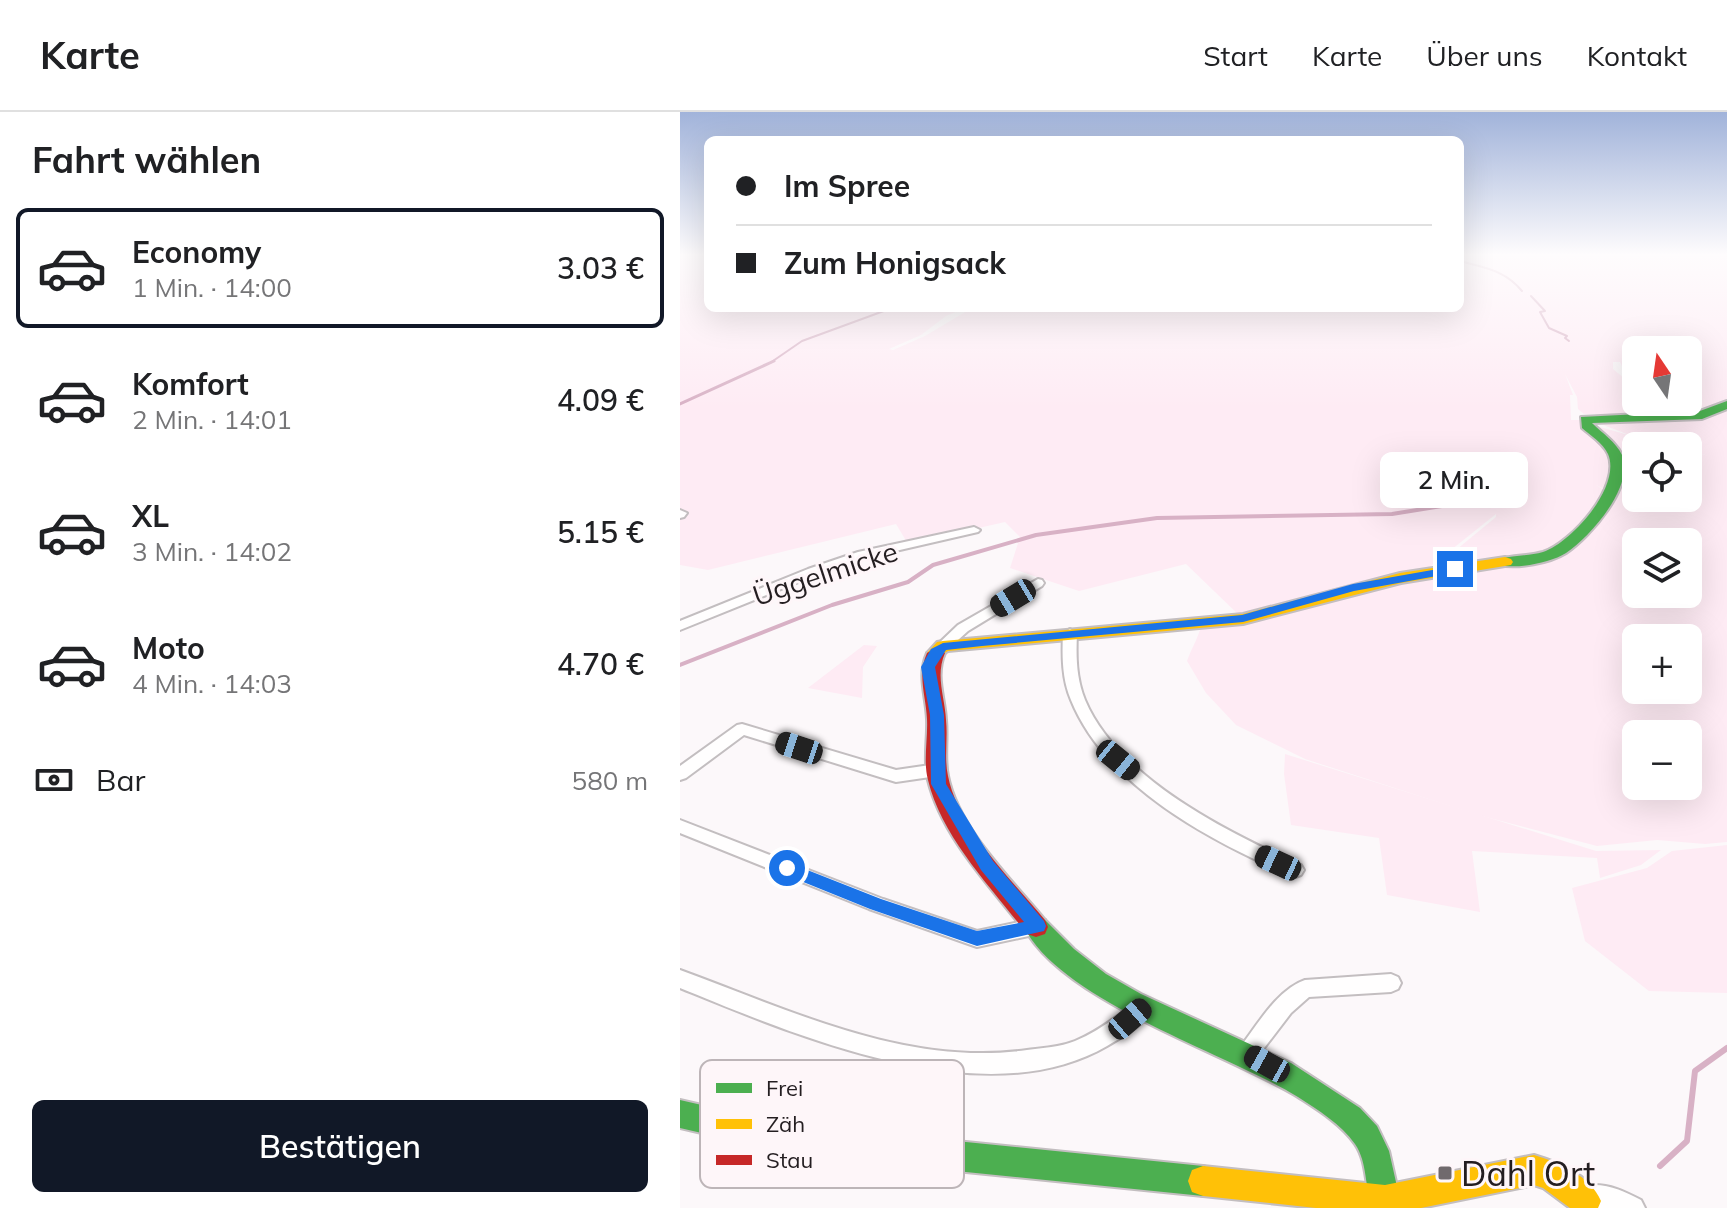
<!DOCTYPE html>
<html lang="de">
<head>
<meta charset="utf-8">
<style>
	:root { --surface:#fff; --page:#f2f2f2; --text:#202124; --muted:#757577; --line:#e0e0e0; --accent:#111827 }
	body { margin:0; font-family:Mulish,sans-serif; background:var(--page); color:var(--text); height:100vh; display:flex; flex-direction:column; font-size:30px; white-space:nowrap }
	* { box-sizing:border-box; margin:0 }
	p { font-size:26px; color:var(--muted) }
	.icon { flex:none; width:44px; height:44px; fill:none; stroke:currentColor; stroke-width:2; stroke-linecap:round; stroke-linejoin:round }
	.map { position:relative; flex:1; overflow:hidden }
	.sheet { display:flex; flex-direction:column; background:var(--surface); width:680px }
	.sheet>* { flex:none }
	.hud { position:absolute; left:24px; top:24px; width:760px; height:176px; border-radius:12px; box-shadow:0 8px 32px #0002; display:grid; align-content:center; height:176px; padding:0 32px; background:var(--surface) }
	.needle { width:52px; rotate:347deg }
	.fabs { position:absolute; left:942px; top:224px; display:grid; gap:16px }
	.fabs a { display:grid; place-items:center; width:80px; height:80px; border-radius:12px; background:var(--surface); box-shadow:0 8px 32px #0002; font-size:40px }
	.end { position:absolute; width:36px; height:36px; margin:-18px; border:10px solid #1a73e8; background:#fff; box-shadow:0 0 0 4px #fff }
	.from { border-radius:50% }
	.bubble { position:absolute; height:56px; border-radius:12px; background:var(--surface); box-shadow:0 8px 32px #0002; font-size:26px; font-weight:600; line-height:56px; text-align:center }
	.car { position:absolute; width:24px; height:48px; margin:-24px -12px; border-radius:10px; box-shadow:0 0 6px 2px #0007; background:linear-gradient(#222 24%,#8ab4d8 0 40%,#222 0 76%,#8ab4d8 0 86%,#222 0) }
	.hud b { display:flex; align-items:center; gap:28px; height:76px; font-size:30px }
	.hud b+b { border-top:2px solid var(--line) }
	.hud i { width:20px; height:20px; background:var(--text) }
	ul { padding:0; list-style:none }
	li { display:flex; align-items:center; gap:24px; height:120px; margin:0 16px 12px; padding:0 16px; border:4px solid transparent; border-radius:12px }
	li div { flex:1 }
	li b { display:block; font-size:30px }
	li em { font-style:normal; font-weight:600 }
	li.current { border-color:var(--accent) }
	li>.icon { width:72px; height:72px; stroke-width:1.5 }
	h2 { padding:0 32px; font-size:36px; line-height:96px }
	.pay { display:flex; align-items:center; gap:20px; height:88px; padding:0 32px; font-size:30px }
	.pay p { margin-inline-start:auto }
	.action { display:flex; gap:16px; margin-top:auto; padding:16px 32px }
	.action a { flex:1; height:92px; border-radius:12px; background:var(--accent); color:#fff; font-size:32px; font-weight:600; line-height:92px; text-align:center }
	header { display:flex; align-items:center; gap:48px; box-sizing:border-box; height:112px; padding:0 40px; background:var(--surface); border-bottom:2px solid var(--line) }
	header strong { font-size:38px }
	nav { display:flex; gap:44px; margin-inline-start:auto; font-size:28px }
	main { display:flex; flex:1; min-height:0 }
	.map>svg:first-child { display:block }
</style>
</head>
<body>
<header>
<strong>Karte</strong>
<nav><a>Start</a><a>Karte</a><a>Über uns</a><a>Kontakt</a></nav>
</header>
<main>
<section class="sheet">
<h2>Fahrt wählen</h2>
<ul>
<li class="current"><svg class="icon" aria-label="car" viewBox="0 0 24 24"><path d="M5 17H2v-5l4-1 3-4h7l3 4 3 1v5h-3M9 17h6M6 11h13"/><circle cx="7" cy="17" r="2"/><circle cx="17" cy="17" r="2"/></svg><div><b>Economy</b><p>1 Min. · 14:00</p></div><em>3.03 €</em></li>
<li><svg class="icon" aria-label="car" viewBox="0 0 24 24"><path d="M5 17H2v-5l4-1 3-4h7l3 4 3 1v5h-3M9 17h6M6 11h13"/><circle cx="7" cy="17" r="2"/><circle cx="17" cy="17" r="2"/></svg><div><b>Komfort</b><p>2 Min. · 14:01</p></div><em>4.09 €</em></li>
<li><svg class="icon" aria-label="car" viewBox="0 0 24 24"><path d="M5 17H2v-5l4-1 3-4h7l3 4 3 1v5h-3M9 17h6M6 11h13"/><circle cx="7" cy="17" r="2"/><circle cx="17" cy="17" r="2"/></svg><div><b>XL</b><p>3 Min. · 14:02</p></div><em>5.15 €</em></li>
<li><svg class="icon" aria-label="car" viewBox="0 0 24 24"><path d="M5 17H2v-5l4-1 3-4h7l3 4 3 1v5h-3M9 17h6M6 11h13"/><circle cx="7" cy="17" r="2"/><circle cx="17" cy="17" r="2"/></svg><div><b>Moto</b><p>4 Min. · 14:03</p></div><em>4.70 €</em></li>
</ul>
<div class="pay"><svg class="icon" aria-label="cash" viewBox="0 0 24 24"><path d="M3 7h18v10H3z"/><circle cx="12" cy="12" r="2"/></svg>Bar<p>580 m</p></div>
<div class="action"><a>Bestätigen</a></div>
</section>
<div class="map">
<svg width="1047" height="1096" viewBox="0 0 1047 1096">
	<rect width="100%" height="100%" fill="#fcf8fa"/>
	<g fill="#feebf4" fill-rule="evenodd">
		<path d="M0,144H28V196H285L266,204L241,223L209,237L213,238L245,224L292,196H780V144H1047V730L1025,732L977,728L917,734L798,703L625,647L556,613L526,581L507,549C512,535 519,525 522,510L564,508L675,477L871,444L887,436L929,389L940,350L936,341L909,312L952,324L913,309L1009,305L1035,299L1004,290H1008V238H956V272L948,267L940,250H933V257L956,276V290H997L1028,298L1017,302H904L898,297L897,285L885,262L893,283H890L891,308H902C919,344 947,326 928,379L916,373L927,380L924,387L880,435L867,442L748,461L816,405V402L741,462L672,475L562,506L506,452L399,479L330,456L340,425L325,410L228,432L216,412L28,458L0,453ZM961,326L994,334H1008V338L1029,344L1008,339V386H956V334H989ZM956,430H1008V482H956ZM956,526H1008V578H956ZM956,622H1008V674H956Z"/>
		<path d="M184,533L197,534L183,555L182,586L128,576Z"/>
		<path d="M605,642L916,739L981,738L961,753L920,766L917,746L792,739L800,800L707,783L699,726L611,713L604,662Z"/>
		<path d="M1047,733V881L969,879L905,829L892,776L967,756L992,739Z"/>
	</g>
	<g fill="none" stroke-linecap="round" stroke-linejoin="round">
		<g stroke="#d8b1c5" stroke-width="2">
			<path d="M780,149C805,156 825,158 842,179"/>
			<path d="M851,184L865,199L860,200L869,216L887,224L885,226L889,229"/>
			<path d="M90,251L122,229L212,196"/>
		</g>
		<path stroke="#d8b1c5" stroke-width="3" d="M0,292L94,249"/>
		<path stroke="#d8b1c5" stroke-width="4" d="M0,553L152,493L228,470L253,453L356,423L477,406L712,402L793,389L805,392"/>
		<path stroke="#d8b1c5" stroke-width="6" d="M980,1054L1007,1029L1015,959L1047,936"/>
		<g stroke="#c3bec0" stroke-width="4">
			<g id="street">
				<path d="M0,398L7,401L4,405L0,406Z"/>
				<path d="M294,415L300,418L298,420L185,446L136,463L0,518V509L128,457L178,440Z"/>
				<path d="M358,467L362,468L364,471L362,474L288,519L268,537H258L256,534L278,513Z"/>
				<path d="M390,517L397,521C396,544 396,566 405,588C438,666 548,721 621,753L624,758L621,763L615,765L609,763C529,728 426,674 391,588C382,567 382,544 383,521Z"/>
				<path d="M62,612L216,658L257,652L263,654L265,658L263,662L257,664L216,670L64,623L6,666L0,668V654L57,613Z"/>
				<path d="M0,708L203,787L297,819L358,806L365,808L367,814L365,820L358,822L297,835L189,797L0,721Z"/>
				<path d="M0,858C110,898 226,955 347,938C363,936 380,935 395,929C417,920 437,905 456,890L463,887L470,890L473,896C466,912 442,925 427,934C305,1005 118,924 0,876Z"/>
				<path d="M711,862L718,865L721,871L718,877L711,880L629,885L611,901L575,948L568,951L561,948L557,941L561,934C578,912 597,878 625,868Z"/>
				<path d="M914,1073C932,1073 945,1080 961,1088L965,1096H890L898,1081Z"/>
			</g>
		</g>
		<g stroke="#c3bec0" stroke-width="4">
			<g id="fast">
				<path d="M1047,289V297L1022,307L912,311C922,321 936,330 942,343C955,374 910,425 886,441C870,451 838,457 819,453L817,450L819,447C834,443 849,444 863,440C891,431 942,374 928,342C923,331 910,323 902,316L901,305L1020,299Z"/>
				<path d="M356,805L365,808L394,837L426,862L461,882L611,951L680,996L697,1014L709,1039L720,1088L717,1096H693C684,1075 688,1051 675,1032C661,1012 638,998 618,985C546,941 381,889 344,815L347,808Z"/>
				<path d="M0,988L26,994L146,1000L266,1028L523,1054L534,1058L538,1069L534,1080L523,1084L266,1058L146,1028L26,1022L0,1016Z"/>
			</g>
		</g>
		<g stroke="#c3bec0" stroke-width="4">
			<g id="slow">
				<path d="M825,445L831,447L833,450L831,453L721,471L563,512L268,539L256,546L247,541L257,530L263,529L563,502L720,461Z"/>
				<path d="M854,1043C878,1050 911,1064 921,1089L918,1096H890L863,1076L854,1073L741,1096H636L523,1084L512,1080L508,1069L512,1058L523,1054L705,1073Z"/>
			</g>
		</g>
		<g stroke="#c3bec0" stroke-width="4">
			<path id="jam" d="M256,536L265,541C255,564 265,585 266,608C268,627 264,646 268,664C278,716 332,768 365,808L368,815L365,822L356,825L347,822C312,776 262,726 248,668C243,649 248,627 247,607C246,584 237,563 247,541Z"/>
		</g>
		<use href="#street" fill="#fffefe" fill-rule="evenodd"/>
		<use href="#fast" fill="#4caf50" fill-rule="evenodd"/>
		<use href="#slow" fill="#ffc107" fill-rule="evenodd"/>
		<use href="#jam" fill="#c62828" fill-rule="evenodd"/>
	</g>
	<linearGradient id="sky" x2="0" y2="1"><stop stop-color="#a1b3da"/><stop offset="0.48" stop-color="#fefcfd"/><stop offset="1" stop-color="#fefcfd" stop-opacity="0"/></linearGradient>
	<rect width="1047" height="297" fill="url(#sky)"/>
	<path fill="#1a73e8" d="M775,454L781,457L779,460L674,479L563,510L302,534L266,538L255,555L264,603L266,672L313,749L364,809L366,814L364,819L297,834L190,797L101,761L98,756L107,750L201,787L297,819L344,810L301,758L251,672L250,603L241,555L251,537L263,531L562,503L673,472Z"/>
	<rect fill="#706a6d" stroke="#fef6f9" stroke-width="3" x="757" y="1053" width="16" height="16" rx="4"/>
	<g text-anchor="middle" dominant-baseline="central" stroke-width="6" stroke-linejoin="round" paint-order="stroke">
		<g font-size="28" fill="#241e21" stroke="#fef6f9">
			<text transform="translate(145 461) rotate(-18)">Üggelmicke</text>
		</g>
		<g font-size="34" fill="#241e21" stroke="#fef6f9" text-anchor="start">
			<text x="781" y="1061">Dahl Ort</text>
		</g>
	</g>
	<rect x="20" y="948" width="264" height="128" rx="12" fill="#fef6f9" stroke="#bdb5b8" stroke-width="2"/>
	<rect x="36" y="971" width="36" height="10" fill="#4caf50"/>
	<rect x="36" y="1007" width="36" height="10" fill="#ffc107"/>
	<rect x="36" y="1043" width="36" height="10" fill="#c62828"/>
	<g font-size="22" fill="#241e21">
		<text x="86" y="984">Frei</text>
		<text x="86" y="1020">Zäh</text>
		<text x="86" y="1056">Stau</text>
	</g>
</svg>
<div class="fabs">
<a><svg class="needle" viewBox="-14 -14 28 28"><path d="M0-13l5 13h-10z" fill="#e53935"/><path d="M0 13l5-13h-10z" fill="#757577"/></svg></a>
<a><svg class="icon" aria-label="locate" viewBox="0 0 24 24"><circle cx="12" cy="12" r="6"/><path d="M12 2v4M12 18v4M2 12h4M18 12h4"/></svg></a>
<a><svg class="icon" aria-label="layers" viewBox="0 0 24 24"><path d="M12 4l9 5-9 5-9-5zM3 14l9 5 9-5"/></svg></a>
<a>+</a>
<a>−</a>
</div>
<i class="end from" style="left:107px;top:756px"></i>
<i class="end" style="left:775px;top:457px"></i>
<div class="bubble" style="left:700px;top:340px;width:148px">2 Min.</div>
<i class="car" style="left:333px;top:486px;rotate:239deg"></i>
<i class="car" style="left:119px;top:636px;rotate:288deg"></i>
<i class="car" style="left:438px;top:648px;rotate:129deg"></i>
<i class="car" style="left:598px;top:751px;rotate:295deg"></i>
<i class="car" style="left:450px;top:907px;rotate:49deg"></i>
<i class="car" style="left:587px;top:952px;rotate:299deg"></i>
<div class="hud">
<b><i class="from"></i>Im Spree</b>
<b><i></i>Zum Honigsack</b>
</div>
</div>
</main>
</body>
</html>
